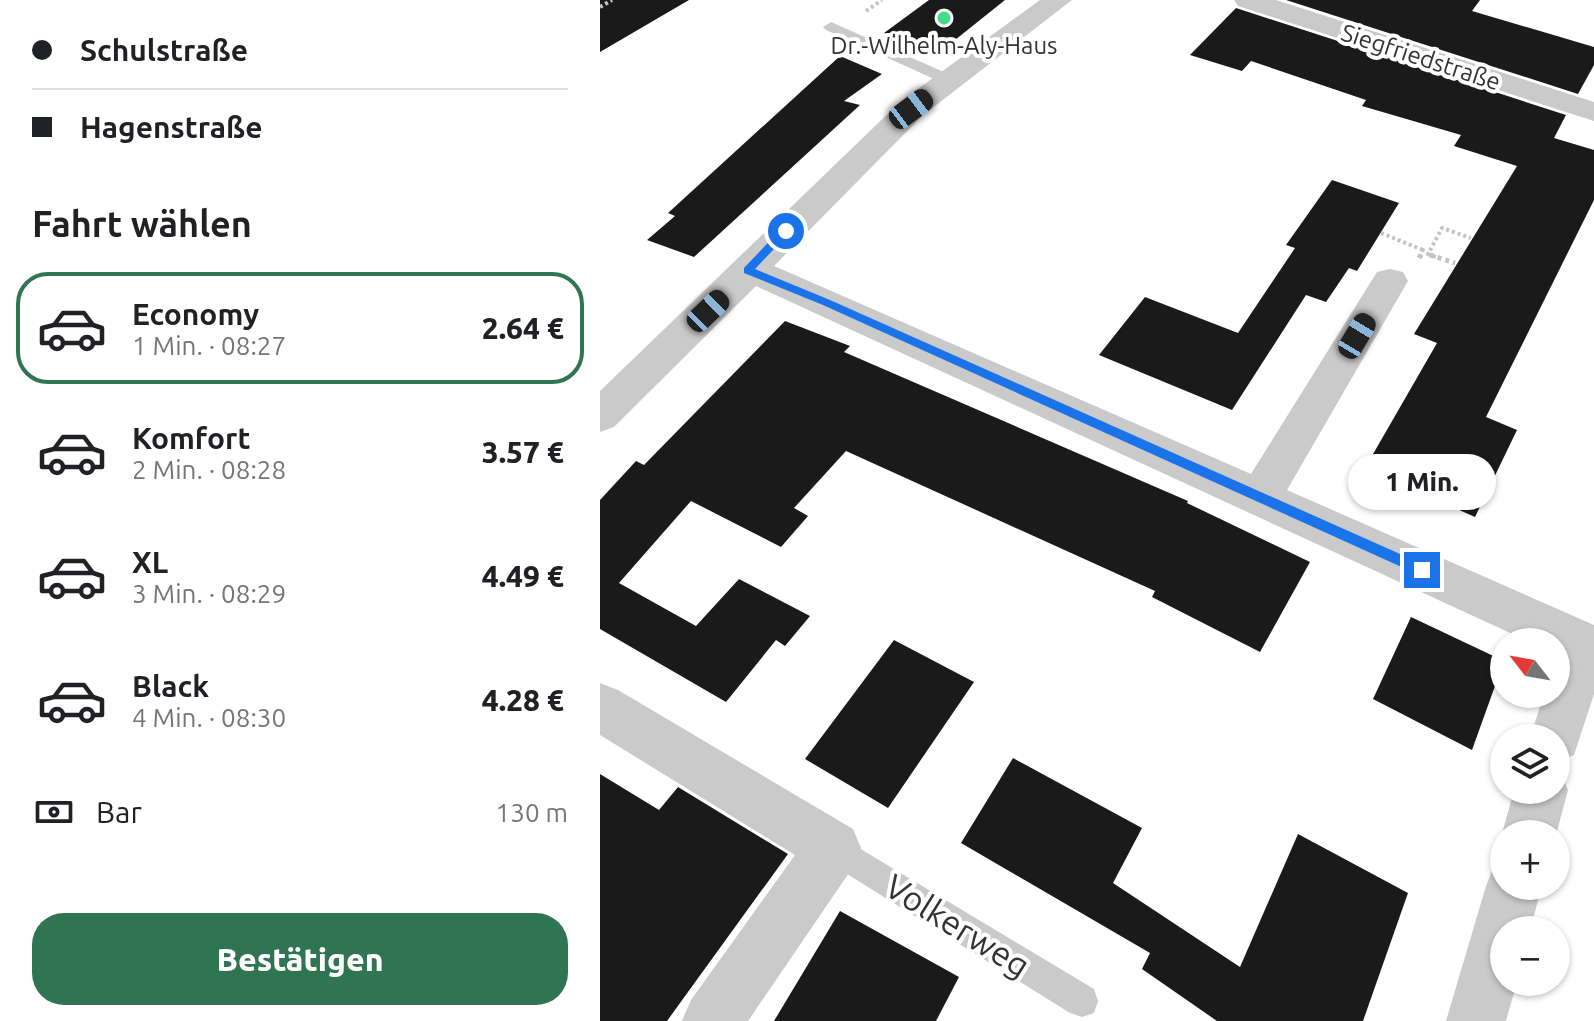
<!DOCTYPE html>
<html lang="de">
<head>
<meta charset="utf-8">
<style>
	:root { --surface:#fff; --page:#f6f6f6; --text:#202124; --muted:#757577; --line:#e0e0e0; --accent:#307551 }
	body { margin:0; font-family:Ubuntu,sans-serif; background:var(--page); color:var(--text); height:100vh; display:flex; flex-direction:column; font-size:30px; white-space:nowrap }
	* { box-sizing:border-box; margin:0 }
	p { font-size:26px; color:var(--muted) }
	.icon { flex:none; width:44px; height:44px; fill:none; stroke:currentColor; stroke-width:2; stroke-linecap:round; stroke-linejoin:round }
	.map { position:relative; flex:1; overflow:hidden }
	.drawer { display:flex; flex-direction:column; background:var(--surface); width:600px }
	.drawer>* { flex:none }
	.banner { display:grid; align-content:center; height:176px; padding:0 32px; background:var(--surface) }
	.needle { width:52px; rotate:301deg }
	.tools { position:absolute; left:890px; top:628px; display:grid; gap:16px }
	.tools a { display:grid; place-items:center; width:80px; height:80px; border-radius:50%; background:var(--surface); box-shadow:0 2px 6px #0004; font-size:40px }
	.end { position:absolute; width:36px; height:36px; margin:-18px; border:10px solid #1a73e8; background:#fff; box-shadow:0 0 0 4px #fff }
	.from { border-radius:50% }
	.bubble { position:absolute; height:56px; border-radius:28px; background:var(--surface); box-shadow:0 2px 6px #0004; font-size:26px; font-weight:800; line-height:56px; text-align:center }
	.car { position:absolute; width:24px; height:48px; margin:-24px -12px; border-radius:10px; box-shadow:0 0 6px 2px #0007; background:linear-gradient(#222 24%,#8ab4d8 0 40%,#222 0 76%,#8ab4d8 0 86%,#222 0) }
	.banner b { display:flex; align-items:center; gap:28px; height:76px; font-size:30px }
	.banner b+b { border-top:2px solid var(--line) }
	.banner i { width:20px; height:20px; background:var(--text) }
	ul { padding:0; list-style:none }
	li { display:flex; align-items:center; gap:24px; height:112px; margin:0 16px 12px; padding:0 16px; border:4px solid transparent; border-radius:32px }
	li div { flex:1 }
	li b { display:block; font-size:30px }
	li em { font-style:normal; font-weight:800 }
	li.selected { border-color:var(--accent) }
	li>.icon { width:72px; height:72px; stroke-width:1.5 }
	h2 { padding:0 32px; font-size:36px; line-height:96px }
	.pay { display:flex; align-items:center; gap:20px; height:88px; padding:0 32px; font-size:30px }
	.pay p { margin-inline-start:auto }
	.cta { display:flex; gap:16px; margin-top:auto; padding:16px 32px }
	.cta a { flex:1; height:92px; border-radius:32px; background:var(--accent); color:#fff; font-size:32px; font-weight:800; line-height:92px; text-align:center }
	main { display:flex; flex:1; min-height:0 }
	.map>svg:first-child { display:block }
</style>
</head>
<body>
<main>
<section class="drawer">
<div class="banner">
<b><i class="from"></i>Schulstraße</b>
<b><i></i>Hagenstraße</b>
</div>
<h2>Fahrt wählen</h2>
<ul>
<li class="selected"><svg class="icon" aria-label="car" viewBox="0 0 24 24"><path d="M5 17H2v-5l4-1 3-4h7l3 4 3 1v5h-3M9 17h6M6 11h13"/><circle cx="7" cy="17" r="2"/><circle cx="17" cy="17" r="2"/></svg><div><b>Economy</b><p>1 Min. · 08:27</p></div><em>2.64 €</em></li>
<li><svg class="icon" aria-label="car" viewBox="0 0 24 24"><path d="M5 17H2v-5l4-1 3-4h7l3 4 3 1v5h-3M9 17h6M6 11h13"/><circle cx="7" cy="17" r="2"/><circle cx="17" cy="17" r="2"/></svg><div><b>Komfort</b><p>2 Min. · 08:28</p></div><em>3.57 €</em></li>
<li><svg class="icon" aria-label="car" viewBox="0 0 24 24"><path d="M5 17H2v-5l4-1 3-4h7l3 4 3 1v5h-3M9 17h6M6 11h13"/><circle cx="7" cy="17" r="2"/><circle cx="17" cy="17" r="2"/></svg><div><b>XL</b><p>3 Min. · 08:29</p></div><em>4.49 €</em></li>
<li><svg class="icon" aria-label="car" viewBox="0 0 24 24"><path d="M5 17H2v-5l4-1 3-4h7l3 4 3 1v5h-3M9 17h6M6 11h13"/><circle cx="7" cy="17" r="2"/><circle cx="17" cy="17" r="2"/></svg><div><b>Black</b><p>4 Min. · 08:30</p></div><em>4.28 €</em></li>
</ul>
<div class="pay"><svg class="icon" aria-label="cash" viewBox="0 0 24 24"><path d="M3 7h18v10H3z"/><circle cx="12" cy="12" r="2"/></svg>Bar<p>130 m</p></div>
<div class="cta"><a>Bestätigen</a></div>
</section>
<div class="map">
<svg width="994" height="1021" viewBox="0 0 994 1021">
	<rect width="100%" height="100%" fill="#fff"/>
	<g fill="#1a1a1a">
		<path d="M0,0H89L0,52Z"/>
		<path d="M329,0H405L340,52L284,33Z"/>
		<path d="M686,0H880L872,11L994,47V65L978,94Z"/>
		<path d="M636,8L966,115L954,138L994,150V200L886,417L917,430L875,517L765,468L837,343L814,334L917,166L854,146L861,135L762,106L766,100L651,61L642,71L590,55Z"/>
		<path d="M240,56L282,74L244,101L260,105L94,257L47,240L75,216L68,213Z"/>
		<path d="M732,180L799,203L757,271L749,268L726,302L706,295L632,410L499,355L545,297L638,333L695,248L686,245Z"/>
		<path d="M185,321L250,346L244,352L588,501L587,503L710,562L660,652L552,597L555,591L246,451L194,508L208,516L181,547L91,501L19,583L96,626L139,579L210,616L185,646L176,640L126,702L0,629V500L36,461L44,465Z"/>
		<path d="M811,617L904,661L872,750L773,699Z"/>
		<path d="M294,640L374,682L288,808L205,759Z"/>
		<path d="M413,758L542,828L513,883L640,967L698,834L808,893L763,1021H617L542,969L550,953L361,843Z"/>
		<path d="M0,774L59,810L78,787L188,854L67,1021H0Z"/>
		<path d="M240,911L359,977L336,1021H174Z"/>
	</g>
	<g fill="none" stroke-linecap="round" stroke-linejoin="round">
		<g stroke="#c3c3c3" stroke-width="4" stroke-dasharray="3 3" stroke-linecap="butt">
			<path d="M0,7L12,0"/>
			<path d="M266,11L282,0"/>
			<path d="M781,233L823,250"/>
			<path d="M828,254L836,257"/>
			<path d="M820,257L823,250L828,254L842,228L871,238"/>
		</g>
		<g stroke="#c3c3c3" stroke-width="5" stroke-dasharray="4 4" stroke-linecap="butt">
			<path d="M830,255L855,263"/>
			<path d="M819,258L821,255"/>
		</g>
		<g fill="#cacaca" fill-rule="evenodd">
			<path d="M231,22L355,77L357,80L349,85L343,83L226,30L223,27Z"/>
			<path d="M234,833L494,989L498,1001L494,1013L482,1017L470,1013L223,859L219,848L223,837Z"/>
		</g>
		<g fill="#cacaca" fill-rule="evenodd">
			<path d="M440,0H472L322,116L174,266L651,474L777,272L790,269L803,272L808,281L687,490L994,625V694L974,755L956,763V738H930L944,694H956V642H930L156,286L14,427L0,432V391L300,102Z"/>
			<path d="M634,0H676L994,102V121L638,6Z"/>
			<path d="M0,683L18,690L253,829L261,848L253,867L148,1021H82L91,1000L195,855L0,735Z"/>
			<path d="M956,770L960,771L968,790L956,835L904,834V839L902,834L914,790H956Z"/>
			<path d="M904,862V886H942L930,930H904V982H917L906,1021H846L886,886L894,866Z"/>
		</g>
	</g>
	<path fill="#1a73e8" d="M182,228L191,231L155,269L230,300L827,566V574H817L223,305L144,273V268Z"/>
	<circle fill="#43db88" stroke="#fff" stroke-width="3" cx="344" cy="18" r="8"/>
	<g text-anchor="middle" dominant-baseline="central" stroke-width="8" stroke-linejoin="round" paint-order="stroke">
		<g font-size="24" fill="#333" stroke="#fff">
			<text x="344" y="45">Dr.-Wilhelm-Aly-Haus</text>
		</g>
		<g font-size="24" fill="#333" stroke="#fff">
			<text transform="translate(821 57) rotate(18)">Siegfriedstraße</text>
		</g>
		<g font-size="34" fill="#333" stroke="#fff">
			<text transform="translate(358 925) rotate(32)">Volkerweg</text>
		</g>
	</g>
</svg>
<div class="tools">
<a><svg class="needle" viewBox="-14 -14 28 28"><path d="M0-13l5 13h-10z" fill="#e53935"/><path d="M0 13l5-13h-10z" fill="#757577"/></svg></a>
<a><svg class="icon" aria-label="layers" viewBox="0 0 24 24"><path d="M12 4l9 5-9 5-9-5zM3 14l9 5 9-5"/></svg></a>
<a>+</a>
<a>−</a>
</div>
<i class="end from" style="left:186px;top:231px"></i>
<i class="end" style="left:822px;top:570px"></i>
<div class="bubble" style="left:748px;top:454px;width:148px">1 Min.</div>
<i class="car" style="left:311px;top:109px;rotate:53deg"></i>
<i class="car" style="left:108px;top:311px;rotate:46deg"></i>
<i class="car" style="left:757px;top:336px;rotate:31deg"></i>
</div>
</main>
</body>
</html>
